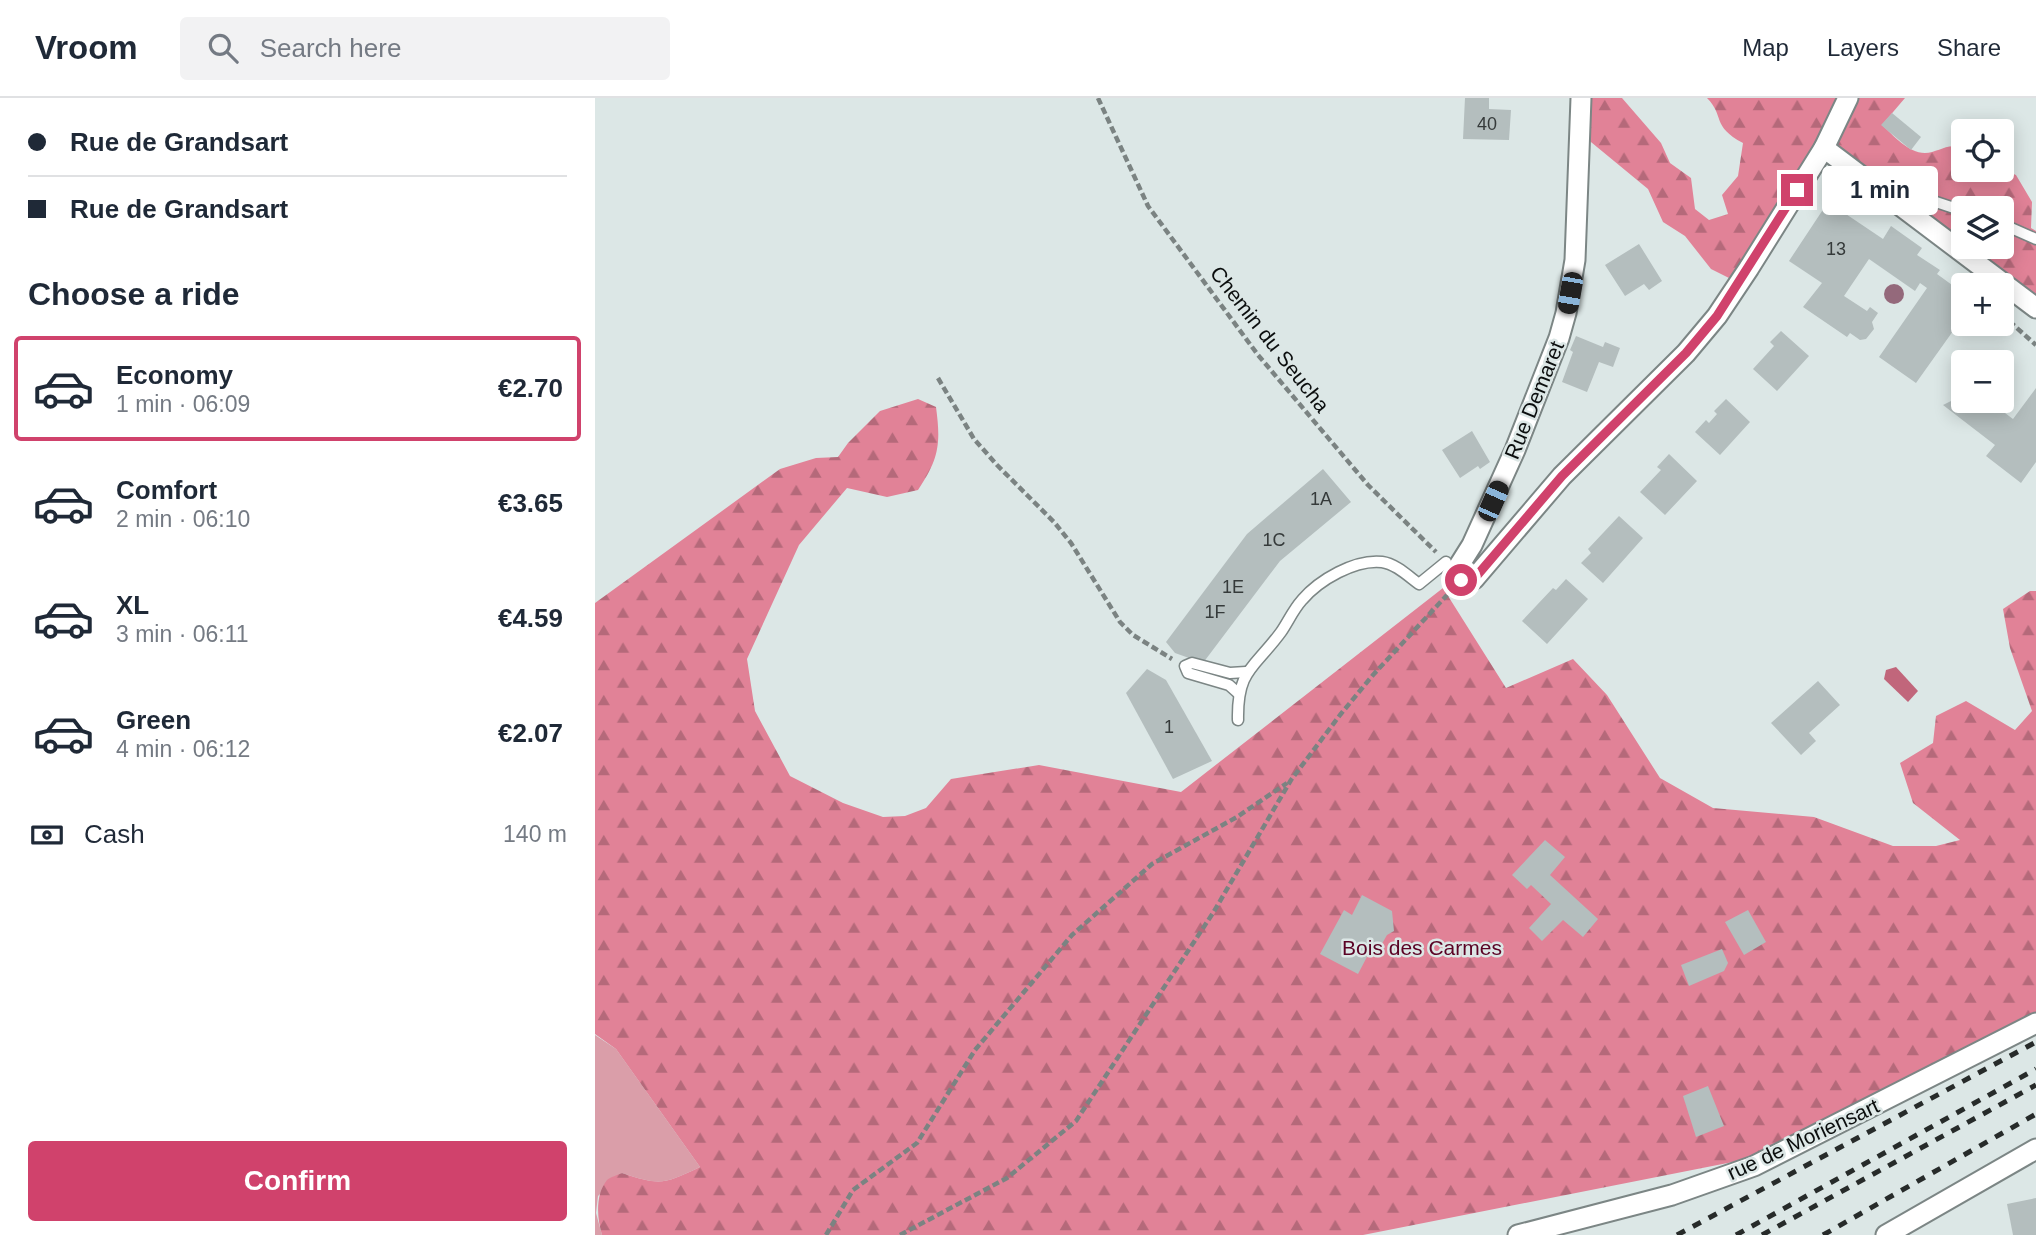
<!DOCTYPE html>
<html lang="en">
<head>
<meta charset="utf-8">
<style>
	:root { --surface:#fff; --page:#f2f2f3; --text:#1f2937; --muted:#747a83; --line:#e0e1e3; --accent:#d0426c }
	body { margin:0; font-family:Helvetica,sans-serif; background:var(--page); color:var(--text); height:100vh; display:flex; flex-direction:column; font-size:26px; white-space:nowrap }
	* { box-sizing:border-box; margin:0 }
	p { font-size:23px; color:var(--muted) }
	.icon { flex:none; width:38px; height:38px; fill:none; stroke:currentColor; stroke-width:2; stroke-linecap:round; stroke-linejoin:round }
	.map { position:relative; flex:1; overflow:hidden }
	.panel { display:flex; flex-direction:column; background:var(--surface); width:595px }
	.panel>* { flex:none }
	.banner { display:grid; align-content:center; height:154px; padding:0 28px; background:var(--surface) }
	.tools { position:absolute; left:1356px; top:21px; display:grid; gap:14px }
	.tools a { display:grid; place-items:center; width:63px; height:63px; border-radius:7px; background:var(--surface); box-shadow:0 4px 18px #0003; font-size:35px }
	.end { position:absolute; width:32px; height:32px; margin:-16px; border:9px solid #d0426c; background:#fff; box-shadow:0 0 0 4px #fff }
	.from { border-radius:50% }
	.bubble { position:absolute; height:49px; border-radius:7px; background:var(--surface); box-shadow:0 4px 18px #0003; font-size:23px; font-weight:700; line-height:49px; text-align:center }
	.car { position:absolute; width:21px; height:42px; margin:-21px -10px; border-radius:9px; box-shadow:0 0 5px 2px #0007; background:linear-gradient(#222 24%,#8ab4d8 0 40%,#222 0 76%,#8ab4d8 0 86%,#222 0) }
	.banner b { display:flex; align-items:center; gap:24px; height:66px; font-size:26px }
	.banner b+b { border-top:2px solid var(--line) }
	.banner i { width:18px; height:18px; background:var(--text) }
	ul { padding:0; list-style:none }
	li { display:flex; align-items:center; gap:21px; height:105px; margin:0 14px 10px; padding:0 14px; border:4px solid transparent; border-radius:7px }
	li div { flex:1 }
	li b { display:block; font-size:26px }
	li em { font-style:normal; font-weight:700 }
	li.current { border-color:var(--accent) }
	li>.icon { width:63px; height:63px; stroke-width:1.5 }
	h2 { padding:0 28px; font-size:32px; line-height:84px }
	.pay { display:flex; align-items:center; gap:18px; height:77px; padding:0 28px; font-size:26px }
	.pay p { margin-inline-start:auto }
	.action { display:flex; gap:14px; margin-top:auto; padding:14px 28px }
	.action a { flex:1; height:80px; border-radius:7px; background:var(--accent); color:#fff; font-size:28px; font-weight:700; line-height:80px; text-align:center }
	header { display:flex; align-items:center; gap:42px; box-sizing:border-box; height:98px; padding:0 35px; background:var(--surface); border-bottom:2px solid var(--line) }
	header strong { font-size:33px }
	nav { display:flex; gap:38px; margin-inline-start:auto; font-size:24px }
	.search { width:490px; height:63px; background:var(--page); display:flex; align-items:center; gap:18px; box-sizing:border-box; padding:0 24px; border-radius:7px; color:var(--muted); font-size:26px }
	main { display:flex; flex:1; min-height:0 }
	.map>svg:first-child { display:block }
</style>
</head>
<body>
<header>
<strong>Vroom</strong>
<div class="search"><svg class="icon" aria-label="search" viewBox="0 0 24 24"><circle cx="10" cy="10" r="6"/><path d="M15 15l6 6"/></svg>Search here</div>
<nav><a>Map</a><a>Layers</a><a>Share</a></nav>
</header>
<main>
<section class="panel">
<div class="banner">
<b><i class="from"></i>Rue de Grandsart</b>
<b><i></i>Rue de Grandsart</b>
</div>
<h2>Choose a ride</h2>
<ul>
<li class="current"><svg class="icon" aria-label="car" viewBox="0 0 24 24"><path d="M5 17H2v-5l4-1 3-4h7l3 4 3 1v5h-3M9 17h6M6 11h13"/><circle cx="7" cy="17" r="2"/><circle cx="17" cy="17" r="2"/></svg><div><b>Economy</b><p>1 min · 06:09</p></div><em>€2.70</em></li>
<li><svg class="icon" aria-label="car" viewBox="0 0 24 24"><path d="M5 17H2v-5l4-1 3-4h7l3 4 3 1v5h-3M9 17h6M6 11h13"/><circle cx="7" cy="17" r="2"/><circle cx="17" cy="17" r="2"/></svg><div><b>Comfort</b><p>2 min · 06:10</p></div><em>€3.65</em></li>
<li><svg class="icon" aria-label="car" viewBox="0 0 24 24"><path d="M5 17H2v-5l4-1 3-4h7l3 4 3 1v5h-3M9 17h6M6 11h13"/><circle cx="7" cy="17" r="2"/><circle cx="17" cy="17" r="2"/></svg><div><b>XL</b><p>3 min · 06:11</p></div><em>€4.59</em></li>
<li><svg class="icon" aria-label="car" viewBox="0 0 24 24"><path d="M5 17H2v-5l4-1 3-4h7l3 4 3 1v5h-3M9 17h6M6 11h13"/><circle cx="7" cy="17" r="2"/><circle cx="17" cy="17" r="2"/></svg><div><b>Green</b><p>4 min · 06:12</p></div><em>€2.07</em></li>
</ul>
<div class="pay"><svg class="icon" aria-label="cash" viewBox="0 0 24 24"><path d="M3 7h18v10H3z"/><circle cx="12" cy="12" r="2"/></svg>Cash<p>140 m</p></div>
<div class="action"><a>Confirm</a></div>
</section>
<div class="map">
<svg width="1441" height="1137" viewBox="0 0 1441 1137">
	<defs>
		<pattern id="forest-firs" width="22" height="20" patternUnits="userSpaceOnUse" patternTransform="scale(1.75)"><rect width="22" height="20" fill="#e18297"/><path d="M5 1l3.5 6h-7zM16 11l3.5 6h-7z" fill="#b5697a"/></pattern>
	</defs>
	<rect width="100%" height="100%" fill="#dce7e6"/>
	<path fill="#da9ea9" d="M0,937L21,951L105,1069C69,1086 66,1088 27,1075L3,1098L1,1115L7,1137H0Z"/>
	<g fill="url(#forest-firs)" fill-rule="evenodd">
		<path d="M986,0H1027L1066,45L1075,65L1096,80L1100,111L1114,122L1133,116L1127,97L1143,78L1148,45C1116,28 1130,18 1112,0H1310L1287,27C1298,37 1313,55 1330,55C1343,55 1354,43 1368,51V72L1407,71L1421,77L1437,104L1436,130L1441,133V220L1403,181L1229,50L1144,185L1116,171L1090,138L1068,124L1053,91L985,35ZM1368,110H1407V149H1368Z"/>
		<path d="M323,301L341,309C346,346 344,361 323,392L292,399L252,390L204,447L152,561L160,613L195,678L248,705L288,719L310,718L331,710L356,681L444,667L586,694L848,490L911,590L978,561L1012,597L1065,680L1118,710L1219,719L1298,748H1341L1365,742L1318,705L1305,665L1338,645L1341,618L1371,603L1420,632L1437,613L1415,550L1408,511L1435,493H1441V916L1168,1058L768,1137H7C2,1120 0,1097 12,1082C15,1079 23,1077 27,1075C66,1088 69,1086 105,1069L21,951L0,936V505L185,371L221,360L243,359L253,345L285,313Z"/>
	</g>
	<path fill="#c1667b" d="M1301,569L1323,593L1313,604L1289,581L1291,572Z"/>
	<g fill="#b4bebe">
		<path d="M870,0H894V11L916,12L914,42L868,41Z"/>
		<path d="M1297,15L1326,39L1316,52L1286,27Z"/>
		<path d="M1233,104L1288,141L1296,128L1327,150L1322,157L1345,172L1342,176L1368,195V219L1321,285L1284,259L1332,190L1325,185L1320,193L1274,161L1249,198L1272,213L1275,209L1283,215L1277,224L1279,231L1271,241L1265,242L1255,235L1252,239L1208,209L1227,185L1194,163Z"/>
		<path d="M1044,146L1067,183L1054,192L1049,186L1030,198L1010,167Z"/>
		<path d="M1186,233L1214,258L1182,293L1158,271L1179,248L1175,244Z"/>
		<path d="M981,238L1008,249L1010,244L1025,250L1018,269L1004,264L992,294L967,284L978,254L975,252Z"/>
		<path d="M1441,290V364L1426,385L1391,358L1400,347L1348,307L1368,297V303H1394L1418,321Z"/>
		<path d="M1131,301L1155,324L1125,357L1100,334L1111,322L1114,325L1122,316L1119,313Z"/>
		<path d="M877,333L895,364L885,371L883,368L865,380L847,352Z"/>
		<path d="M1074,356L1102,383L1070,417L1045,394L1066,372L1062,369Z"/>
		<path d="M728,371L756,404L685,463L608,565L580,555L571,544L652,436Z"/>
		<path d="M1024,418L1048,440L1008,485L986,465L996,455L993,451Z"/>
		<path d="M971,481L993,501L952,546L927,523L958,490L961,492Z"/>
		<path d="M552,571L571,582L617,663L578,681L531,595Z"/>
		<path d="M1223,583L1245,607L1214,635L1221,643L1206,657L1176,625Z"/>
		<path d="M950,742L970,759L955,777L1003,821L988,839L968,822L947,843L934,830L956,806L936,787L932,791L917,777Z"/>
		<path d="M767,797L797,813L799,833L792,837L780,858L774,855L763,876L725,856L749,812L757,817Z"/>
		<path d="M1153,812L1171,844L1149,857L1130,824Z"/>
		<path d="M1127,851L1133,865L1129,873L1094,888L1086,867Z"/>
		<path d="M1113,988L1129,1028L1101,1039L1088,998Z"/>
		<path d="M1441,1100V1137H1418L1412,1106Z"/>
	</g>
	<g fill="none" stroke-linecap="round" stroke-linejoin="round">
		<g stroke="#7c8685" stroke-width="13">
			<g id="service">
				<path d="M1302,101L1338,103L1368,113"/>
				<path d="M1407,126L1441,141"/>
				<path d="M643,595L634,587L593,575L590,568L597,565L635,575L651,574"/>
				<path d="M643,622C642,571 659,571 686,534C693,524 698,512 707,502C724,482 760,461 787,464C801,466 813,478 824,486L851,464"/>
			</g>
		</g>
		<g stroke="#7c8685" stroke-width="23">
			<g id="minor">
				<path d="M986,0L980,162L971,215L964,240L920,352L877,447L860,474L870,485L879,481L967,378L1091,255L1122,218L1154,170L1229,50L1253,0"/>
				<path d="M1229,50L1441,210"/>
				<path d="M923,1137L1077,1097L1159,1068L1441,925"/>
				<path d="M1291,1137L1441,1051"/>
			</g>
		</g>
		<g stroke="#7b8382" stroke-width="4.5" stroke-dasharray="7 3.5" stroke-linecap="butt">
			<path d="M503,0L553,108L663,257L773,387L841,454"/>
			<path d="M1409,214L1414,223L1441,247"/>
			<path d="M343,280L379,341L402,367L459,424L476,445L525,524L538,537L577,561"/>
			<path d="M231,1137L258,1092L322,1045L380,952L477,837L557,766L642,719L692,685"/>
			<path d="M305,1137L412,1080L481,1023L618,815L696,682L745,617L778,577L852,497"/>
		</g>
		<use href="#service" stroke="#fff" stroke-width="10"/>
		<use href="#minor" stroke="#fff" stroke-width="19"/>
		<g stroke="#272b2a" stroke-width="5" stroke-dasharray="9 9" stroke-linecap="butt">
			<path d="M1082,1137L1441,944"/>
			<path d="M1141,1137L1441,971"/>
			<path d="M1167,1137L1441,987"/>
			<path d="M1228,1137L1441,1016"/>
		</g>
	</g>
	<circle fill="#94697b" cx="1299" cy="196" r="10"/>
	<g fill="none" stroke-linecap="round" stroke-linejoin="round">
		<path stroke="#d0426c" stroke-width="9" d="M866,482L871,485L879,481L967,378L1091,255L1122,218L1202,92"/>
	</g>
	<g text-anchor="middle" dominant-baseline="central" stroke-width="5" stroke-linejoin="round" paint-order="stroke">
		<g font-size="18" fill="#353a3a">
			<text x="892" y="26">40</text>
			<text x="1241" y="151">13</text>
			<text x="726" y="401">1A</text>
			<text x="679" y="442">1C</text>
			<text x="638" y="489">1E</text>
			<text x="620" y="514">1F</text>
			<text x="574" y="629">1</text>
		</g>
		<g font-size="21" fill="#0b0e0e" stroke="#dce7e6">
			<text transform="translate(675 241) rotate(52)">Chemin du Seucha</text>
			<text transform="translate(939 302) rotate(-68)">Rue Demaret</text>
			<text transform="translate(1208 1041) rotate(-25)">rue de Moriensart</text>
		</g>
		<g font-size="21" fill="#5a0224" stroke="#dce7e6">
			<text x="827" y="849">Bois des Carmes</text>
		</g>
	</g>
</svg>
<div class="tools">
<a><svg class="icon" aria-label="locate" viewBox="0 0 24 24"><circle cx="12" cy="12" r="6"/><path d="M12 2v4M12 18v4M2 12h4M18 12h4"/></svg></a>
<a><svg class="icon" aria-label="layers" viewBox="0 0 24 24"><path d="M12 4l9 5-9 5-9-5zM3 14l9 5 9-5"/></svg></a>
<a>+</a>
<a>−</a>
</div>
<i class="end from" style="left:866px;top:482px"></i>
<i class="end" style="left:1202px;top:92px"></i>
<div class="bubble" style="left:1227px;top:68px;width:116px">1 min</div>
<i class="car" style="left:975px;top:195px;rotate:190deg"></i>
<i class="car" style="left:898px;top:403px;rotate:24deg"></i>
</div>
</main>
</body>
</html>
